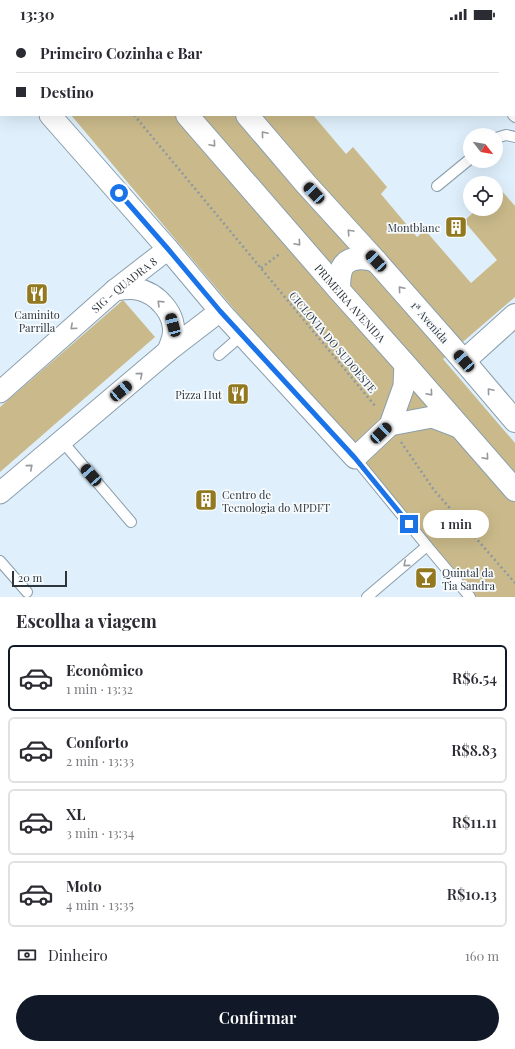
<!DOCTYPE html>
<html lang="pt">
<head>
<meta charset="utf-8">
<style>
	:root { --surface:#fff; --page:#f7f7f7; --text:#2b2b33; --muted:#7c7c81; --line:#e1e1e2; --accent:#111827 }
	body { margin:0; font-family:"Playfair Display",serif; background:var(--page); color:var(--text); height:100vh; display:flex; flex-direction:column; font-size:15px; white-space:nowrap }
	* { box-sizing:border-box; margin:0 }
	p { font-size:13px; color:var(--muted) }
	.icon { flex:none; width:22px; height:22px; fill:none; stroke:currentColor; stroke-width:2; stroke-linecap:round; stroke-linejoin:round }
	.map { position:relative; height:569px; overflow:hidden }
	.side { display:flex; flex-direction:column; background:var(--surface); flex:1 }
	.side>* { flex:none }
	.banner { position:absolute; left:0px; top:0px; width:515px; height:88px; box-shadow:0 4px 16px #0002; display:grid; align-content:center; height:88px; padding:0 16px; background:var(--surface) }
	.needle { width:26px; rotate:121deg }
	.buttons { position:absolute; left:463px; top:100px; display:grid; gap:8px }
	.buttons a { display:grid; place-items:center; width:40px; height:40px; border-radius:50%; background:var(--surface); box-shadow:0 4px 16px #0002; font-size:20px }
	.scale { position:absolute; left:12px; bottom:10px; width:55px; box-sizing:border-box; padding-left:4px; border:2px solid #2e363c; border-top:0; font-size:11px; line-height:14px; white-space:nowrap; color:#2e363c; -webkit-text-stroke:3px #f7fbfe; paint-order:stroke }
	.end { position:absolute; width:18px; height:18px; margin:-9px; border:5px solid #1a73e8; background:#fff; box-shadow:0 0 0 2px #fff }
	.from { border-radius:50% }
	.bubble { position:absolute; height:28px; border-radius:14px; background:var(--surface); box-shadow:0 4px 16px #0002; font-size:13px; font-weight:600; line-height:28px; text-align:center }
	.car { position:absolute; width:12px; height:24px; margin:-12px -6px; border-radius:5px; box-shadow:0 0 3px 1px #0007; background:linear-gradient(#222 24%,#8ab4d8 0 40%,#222 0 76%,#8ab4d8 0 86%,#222 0) }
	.banner b { display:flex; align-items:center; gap:14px; height:38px; font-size:15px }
	.banner b+b { border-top:1px solid var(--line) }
	.banner i { width:10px; height:10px; background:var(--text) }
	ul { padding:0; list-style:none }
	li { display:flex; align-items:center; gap:12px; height:66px; margin:0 8px 6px; padding:0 8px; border:2px solid var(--line); border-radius:6px }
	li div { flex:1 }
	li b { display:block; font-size:15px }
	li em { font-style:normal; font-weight:600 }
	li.active { border-color:var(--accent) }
	li>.icon { width:36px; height:36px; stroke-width:1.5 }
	h2 { padding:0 16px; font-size:18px; line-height:48px }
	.pay { display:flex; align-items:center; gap:10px; height:44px; padding:0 16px; font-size:15px }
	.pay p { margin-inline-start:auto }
	.primary-button { display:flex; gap:8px; margin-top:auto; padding:8px 16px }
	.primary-button a { flex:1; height:46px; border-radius:24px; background:var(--accent); color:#fff; font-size:16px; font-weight:600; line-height:46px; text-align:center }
	.status { display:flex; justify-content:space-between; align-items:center; height:28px; padding:0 20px; background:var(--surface); direction:ltr }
	.status svg { height:11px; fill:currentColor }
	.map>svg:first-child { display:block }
</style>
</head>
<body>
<div class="status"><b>13:30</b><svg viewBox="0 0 49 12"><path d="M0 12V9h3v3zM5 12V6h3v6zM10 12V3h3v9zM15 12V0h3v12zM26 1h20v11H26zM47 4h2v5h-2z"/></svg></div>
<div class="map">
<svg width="515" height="569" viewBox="0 0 515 569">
	<rect width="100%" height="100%" fill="#dff0fc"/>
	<g fill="#caba8b">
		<path d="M0,0H239V1H1V5L0,4Z"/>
		<path d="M71,87H313L346,126L353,119L387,159L381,166L417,209L425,202L471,255L497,232L464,193L477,181H496V164L500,161L515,178V269L443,331L515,415V569H476Z"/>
		<path d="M123,272L155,309L0,444V379Z"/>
	</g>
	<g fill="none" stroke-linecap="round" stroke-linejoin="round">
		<g stroke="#8a9eac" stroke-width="12">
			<g id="lane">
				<path d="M439,0L440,1"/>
				<path d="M504,1L505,0"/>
				<path d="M513,87L515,89"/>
				<path d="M496,110L506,107L515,109"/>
				<path d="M437,158L470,131"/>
				<path d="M219,327L242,307"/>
				<path d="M62,413L131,494"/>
				<path d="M355,430L427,518"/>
				<path d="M0,533L27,564"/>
				<path d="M367,569L427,518L470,569"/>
			</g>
		</g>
		<g stroke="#8a9eac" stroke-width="23">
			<g id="street">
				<path d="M0,31L1,32"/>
				<path d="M50,87L168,221L220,283L355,430L390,397L404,358L405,336"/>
				<path d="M115,262C122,261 130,260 137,261C157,265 177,286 173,308C172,313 170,318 168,323"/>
				<path id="s1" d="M0,364L115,262L168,221"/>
				<path d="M390,397L432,389L461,400"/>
				<path d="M0,465L168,323L220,283"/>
			</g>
		</g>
		<g stroke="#8a9eac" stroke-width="24">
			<g id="secondary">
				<path d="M112,0V1"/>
				<path d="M171,0L172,1"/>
				<path id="s2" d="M187,87L339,262L405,336L515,462"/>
				<path d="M247,87L306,156L376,233L464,333L515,393"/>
				<path d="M339,262C339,255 339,247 342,240C348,228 365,229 376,233"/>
				<path d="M464,333L515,287"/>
			</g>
		</g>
		<g stroke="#8c99a2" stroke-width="2.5" stroke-dasharray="2 3" stroke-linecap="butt">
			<path d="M62,0L63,1"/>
			<path d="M134,87L376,379"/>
			<path d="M261,240L281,225"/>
			<path d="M401,414L434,462L515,555"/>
		</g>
		<use href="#lane" stroke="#fff" stroke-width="10"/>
		<use href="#street" stroke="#fff" stroke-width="21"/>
		<use href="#secondary" stroke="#fff" stroke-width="22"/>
	</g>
	<defs><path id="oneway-chevron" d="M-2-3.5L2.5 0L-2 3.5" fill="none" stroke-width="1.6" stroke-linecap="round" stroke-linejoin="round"/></defs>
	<g stroke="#969a9e">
		<use href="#oneway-chevron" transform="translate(264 106) rotate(-130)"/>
		<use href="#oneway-chevron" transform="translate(213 116) rotate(49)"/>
		<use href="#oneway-chevron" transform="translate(350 204) rotate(-133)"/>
		<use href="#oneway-chevron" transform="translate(298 215) rotate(49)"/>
		<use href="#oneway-chevron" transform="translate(401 261) rotate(-131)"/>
		<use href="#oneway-chevron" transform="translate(160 275) rotate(-136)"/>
		<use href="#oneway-chevron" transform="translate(73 299) rotate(138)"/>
		<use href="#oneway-chevron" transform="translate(140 347) rotate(-40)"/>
		<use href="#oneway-chevron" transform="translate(490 363) rotate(-130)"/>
		<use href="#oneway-chevron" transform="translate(430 365) rotate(49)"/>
		<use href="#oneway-chevron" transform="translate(486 429) rotate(49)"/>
		<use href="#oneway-chevron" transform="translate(30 439) rotate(-40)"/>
		<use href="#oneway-chevron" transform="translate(406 536) rotate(139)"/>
	</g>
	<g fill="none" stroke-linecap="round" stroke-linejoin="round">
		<path stroke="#1a73e8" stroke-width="5" d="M119,165L168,221L220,283L355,430L409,496"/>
	</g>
	<defs>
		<g id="building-square" transform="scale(1.15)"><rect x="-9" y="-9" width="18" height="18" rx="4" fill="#92781e" stroke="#f7fbfe"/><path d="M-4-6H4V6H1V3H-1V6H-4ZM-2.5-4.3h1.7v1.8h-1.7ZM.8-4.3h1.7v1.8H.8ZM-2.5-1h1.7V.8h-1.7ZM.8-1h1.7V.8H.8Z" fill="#fff"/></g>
		<g id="restaurant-square" transform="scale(1.15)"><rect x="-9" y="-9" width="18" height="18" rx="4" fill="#92781e" stroke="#f7fbfe"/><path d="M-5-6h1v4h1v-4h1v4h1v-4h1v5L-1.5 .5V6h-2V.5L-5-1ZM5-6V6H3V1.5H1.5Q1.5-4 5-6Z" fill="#fff"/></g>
		<g id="bar-square" transform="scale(1.15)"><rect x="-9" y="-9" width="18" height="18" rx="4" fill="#92781e" stroke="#f7fbfe"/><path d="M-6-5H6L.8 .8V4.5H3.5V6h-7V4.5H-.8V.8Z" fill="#fff"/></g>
	</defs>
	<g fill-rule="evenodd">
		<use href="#building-square" x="456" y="199"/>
		<use href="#restaurant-square" x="37" y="266"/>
		<use href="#restaurant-square" x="238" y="366"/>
		<use href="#building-square" x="206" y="472"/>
		<use href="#bar-square" x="426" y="550"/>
	</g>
	<g text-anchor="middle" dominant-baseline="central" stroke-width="3.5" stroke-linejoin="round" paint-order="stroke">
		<g font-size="11" fill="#2e363c" stroke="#f7fbfe" text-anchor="end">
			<text x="440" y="199">Montblanc</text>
			<text x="37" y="286" text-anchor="middle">Caminito<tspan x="37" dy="13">Parrilla</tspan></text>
			<text x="222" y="366">Pizza Hut</text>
			<text x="222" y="466" text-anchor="start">Centro de<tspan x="222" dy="13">Tecnologia do MPDFT</tspan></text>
			<text x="442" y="544" text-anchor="start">Quintal da<tspan x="442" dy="13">Tia Sandra</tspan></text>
		</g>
		<g font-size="11" fill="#2e363c" stroke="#f7fbfe">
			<text stroke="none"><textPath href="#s1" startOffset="164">SIG - QUADRA 8</textPath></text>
			<text stroke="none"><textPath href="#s2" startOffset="249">PRIMEIRA AVENIDA</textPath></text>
			<text transform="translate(430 294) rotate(49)">1ª Avenida</text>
			<text transform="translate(333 314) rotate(50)">CICLOVIA DO SUDOESTE</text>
		</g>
	</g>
</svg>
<div class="buttons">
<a><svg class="needle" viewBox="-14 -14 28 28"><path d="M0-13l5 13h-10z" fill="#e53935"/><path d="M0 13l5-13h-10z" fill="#7c7c81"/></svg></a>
<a><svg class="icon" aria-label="locate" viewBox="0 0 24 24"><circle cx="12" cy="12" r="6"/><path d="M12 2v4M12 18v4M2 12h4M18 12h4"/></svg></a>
</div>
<div class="scale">20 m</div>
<i class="end from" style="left:119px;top:165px"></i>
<i class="end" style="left:409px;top:496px"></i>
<div class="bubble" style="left:423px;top:482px;width:66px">1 min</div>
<i class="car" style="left:314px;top:165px;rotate:317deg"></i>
<i class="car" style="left:376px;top:233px;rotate:317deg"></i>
<i class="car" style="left:173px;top:297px;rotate:345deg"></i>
<i class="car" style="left:464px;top:333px;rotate:319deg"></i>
<i class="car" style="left:121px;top:363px;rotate:50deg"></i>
<i class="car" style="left:381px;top:405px;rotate:47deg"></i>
<i class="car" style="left:91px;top:447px;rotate:319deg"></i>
<div class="banner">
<b><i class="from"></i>Primeiro Cozinha e Bar</b>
<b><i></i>Destino</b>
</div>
</div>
<section class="side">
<h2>Escolha a viagem</h2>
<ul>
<li class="active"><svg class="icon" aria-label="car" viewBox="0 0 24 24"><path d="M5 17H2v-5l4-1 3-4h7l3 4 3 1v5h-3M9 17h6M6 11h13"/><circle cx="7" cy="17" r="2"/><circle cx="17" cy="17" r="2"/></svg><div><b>Econômico</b><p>1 min · 13:32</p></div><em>R$6.54</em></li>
<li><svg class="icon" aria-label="car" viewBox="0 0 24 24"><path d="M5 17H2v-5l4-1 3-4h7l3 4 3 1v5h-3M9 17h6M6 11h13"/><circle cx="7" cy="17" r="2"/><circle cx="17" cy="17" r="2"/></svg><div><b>Conforto</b><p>2 min · 13:33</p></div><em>R$8.83</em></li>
<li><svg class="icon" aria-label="car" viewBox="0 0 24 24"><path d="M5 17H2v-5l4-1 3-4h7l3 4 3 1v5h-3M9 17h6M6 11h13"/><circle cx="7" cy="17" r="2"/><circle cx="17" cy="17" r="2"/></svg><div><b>XL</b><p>3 min · 13:34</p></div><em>R$11.11</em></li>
<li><svg class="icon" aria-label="car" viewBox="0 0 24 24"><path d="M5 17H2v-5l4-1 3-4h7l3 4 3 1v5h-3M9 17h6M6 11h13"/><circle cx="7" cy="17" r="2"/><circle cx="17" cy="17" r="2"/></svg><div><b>Moto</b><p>4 min · 13:35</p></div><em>R$10.13</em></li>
</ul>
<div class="pay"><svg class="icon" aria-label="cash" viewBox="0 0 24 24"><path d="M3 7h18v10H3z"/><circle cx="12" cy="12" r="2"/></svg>Dinheiro<p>160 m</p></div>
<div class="primary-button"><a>Confirmar</a></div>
</section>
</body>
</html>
